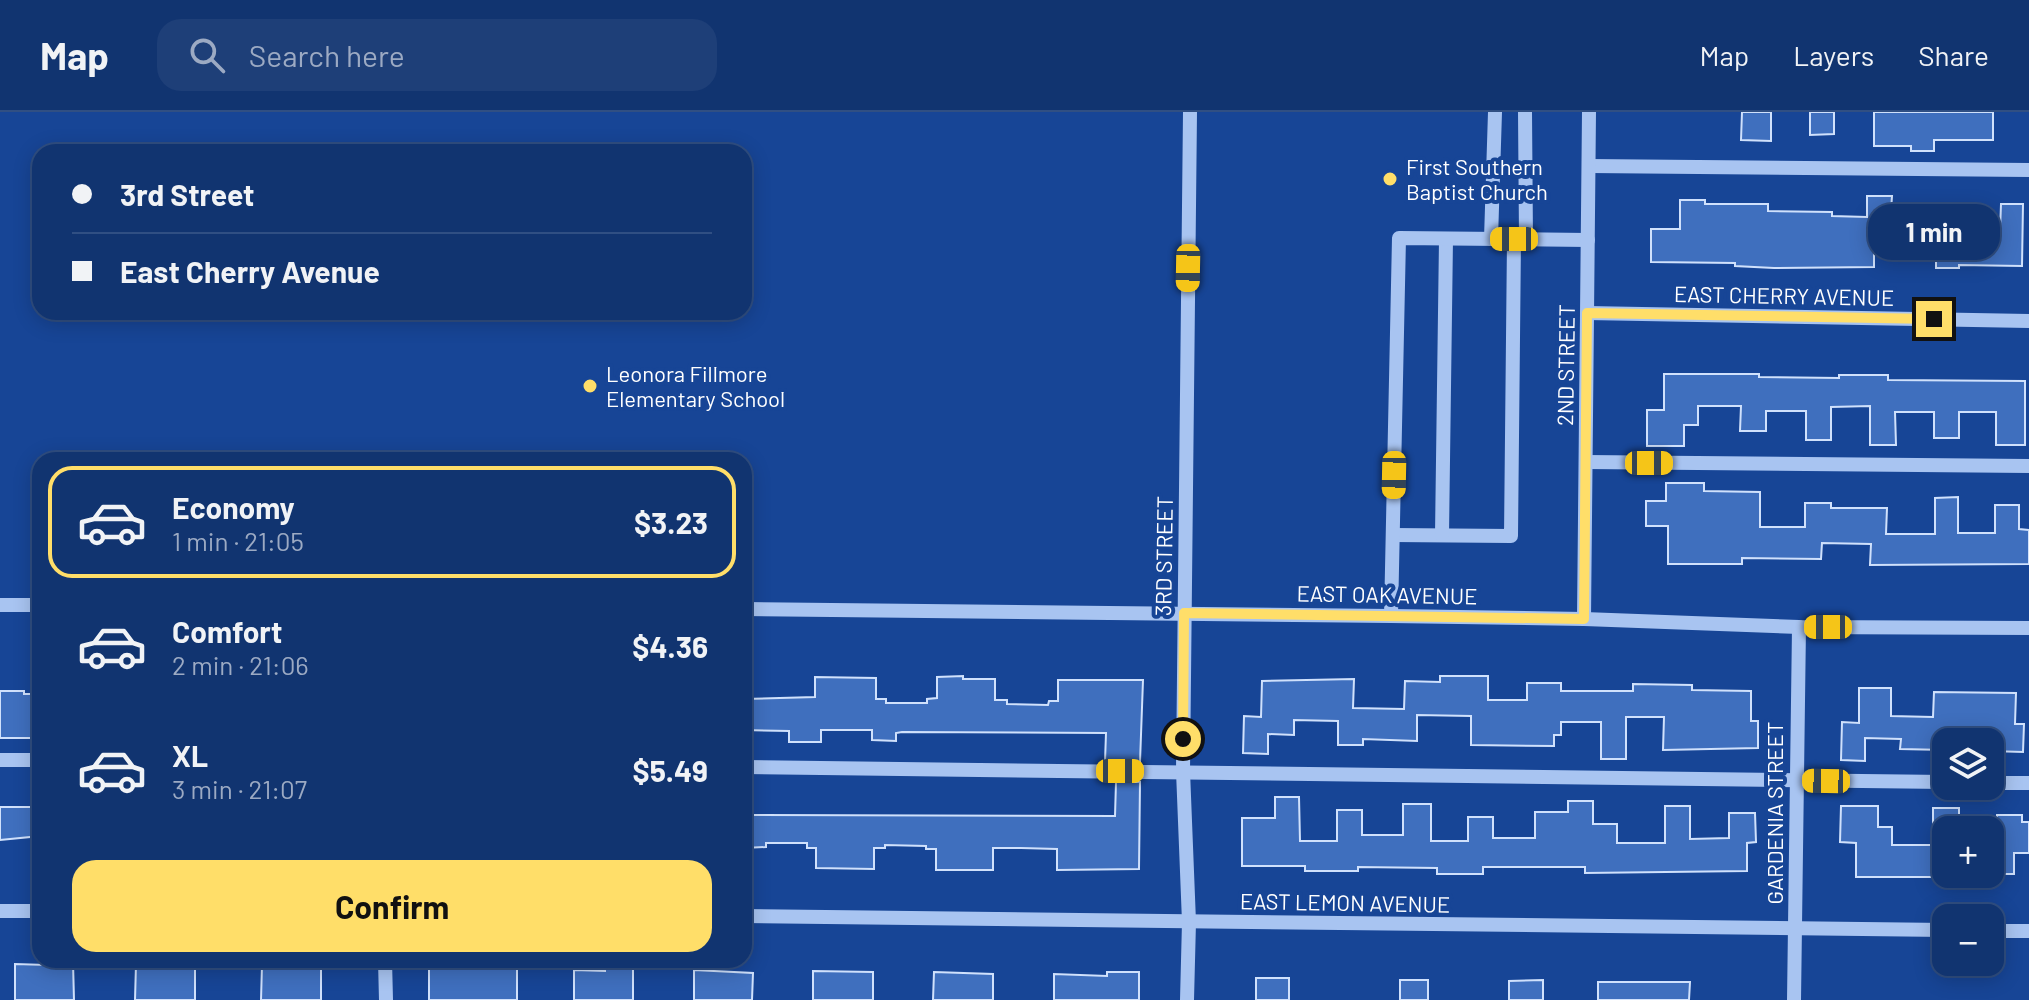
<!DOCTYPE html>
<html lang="en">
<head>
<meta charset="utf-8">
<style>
	:root { --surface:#113470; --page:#1e3f78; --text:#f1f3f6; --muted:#9caac3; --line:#304f83; --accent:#ffde69 }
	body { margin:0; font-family:Barlow,sans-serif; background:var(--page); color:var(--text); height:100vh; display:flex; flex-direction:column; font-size:30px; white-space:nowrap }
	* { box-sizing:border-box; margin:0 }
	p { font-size:26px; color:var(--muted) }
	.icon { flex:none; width:44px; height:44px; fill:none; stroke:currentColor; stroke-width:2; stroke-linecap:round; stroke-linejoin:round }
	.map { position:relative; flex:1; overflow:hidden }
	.drawer { position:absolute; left:32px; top:340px; width:720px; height:516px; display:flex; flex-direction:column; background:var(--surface); border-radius:24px; box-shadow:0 4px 20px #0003,0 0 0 2px var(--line) }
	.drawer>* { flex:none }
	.hud { position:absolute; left:32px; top:32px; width:720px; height:176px; border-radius:24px; box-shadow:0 4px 20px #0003,0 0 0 2px var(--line); display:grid; align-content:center; height:176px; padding:0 40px; background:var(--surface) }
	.tools { position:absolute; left:1932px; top:616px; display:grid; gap:16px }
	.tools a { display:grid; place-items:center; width:72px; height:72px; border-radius:16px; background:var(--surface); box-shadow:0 4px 20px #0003,0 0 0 2px var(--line); font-size:40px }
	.end { position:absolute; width:36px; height:36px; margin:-18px; border:10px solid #ffde69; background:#111; box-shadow:0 0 0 4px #111 }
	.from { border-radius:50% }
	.bubble { position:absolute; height:56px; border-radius:24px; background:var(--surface); box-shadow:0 4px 20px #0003,0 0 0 2px var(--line); font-size:26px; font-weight:700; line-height:56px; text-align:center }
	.car { position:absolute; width:24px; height:48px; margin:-24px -12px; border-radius:10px; box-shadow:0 0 6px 2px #0007; background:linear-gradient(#f5c518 24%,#345 0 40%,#f5c518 0 76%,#345 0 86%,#f5c518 0) }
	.hud b { display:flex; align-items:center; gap:28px; height:76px; font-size:30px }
	.hud b+b { border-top:2px solid var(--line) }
	.hud i { width:20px; height:20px; background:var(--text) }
	ul { padding:14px 0 0; list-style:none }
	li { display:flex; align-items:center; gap:24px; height:112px; margin:0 16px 12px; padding:0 24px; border:4px solid transparent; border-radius:24px }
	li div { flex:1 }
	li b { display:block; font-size:30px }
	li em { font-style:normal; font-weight:700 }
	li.on { border-color:var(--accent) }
	li>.icon { width:72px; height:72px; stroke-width:1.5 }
	.cta { display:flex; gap:16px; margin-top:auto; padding:16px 40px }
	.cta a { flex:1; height:92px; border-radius:24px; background:var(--accent); color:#111; font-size:32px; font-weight:700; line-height:92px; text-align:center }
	header { display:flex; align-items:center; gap:48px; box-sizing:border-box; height:112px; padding:0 40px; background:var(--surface); border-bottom:2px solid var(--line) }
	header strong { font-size:38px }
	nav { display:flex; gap:44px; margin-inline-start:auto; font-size:28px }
	.search { width:560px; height:72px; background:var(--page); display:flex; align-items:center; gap:20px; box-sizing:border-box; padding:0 28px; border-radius:24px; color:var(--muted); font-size:30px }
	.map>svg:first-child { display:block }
</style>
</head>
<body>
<header>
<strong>Map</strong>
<div class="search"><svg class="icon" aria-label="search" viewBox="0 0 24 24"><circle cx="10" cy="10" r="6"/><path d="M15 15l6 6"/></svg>Search here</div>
<nav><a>Map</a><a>Layers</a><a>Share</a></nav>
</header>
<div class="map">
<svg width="2029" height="888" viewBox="0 0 2029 888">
	<rect width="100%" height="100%" fill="#174596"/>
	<g fill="#3f6fbe" stroke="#d0e1fc" stroke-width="2">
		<path d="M1742,0H1771V29L1741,28Z"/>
		<path d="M1810,0H1834V22L1810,23Z"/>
		<path d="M1874,0H1993V28H1934V39H1911V34H1874Z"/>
		<path d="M1867,84H1892L1891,99H1960L1959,120H2000L2001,92H2023L2022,154L1959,153V156H1936V132H1874V155L1774,156L1735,154V151L1651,150V117H1680V88H1705V92H1768V99L1832,100V104L1867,105Z"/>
		<path d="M1664,262H1759V265L1839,266V263H1888V268L2025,269V333H1996V300H1959V326H1934V300H1895L1896,333H1870V294L1831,295V328H1806V299H1766V319H1740L1741,294H1698V313H1684V334H1647V298H1664Z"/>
		<path d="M1666,371H1704V379L1760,380V415H1805V391H1831V396H1887L1886,422H1935V386L1958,385V421H1995V393H2019V417L2029,418V452L1870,453L1871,432L1822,431L1821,447L1742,446V452H1668V414H1646V389H1666Z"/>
		<path d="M963,564V567H995V588H1007V592L1048,593L1049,589H1058V568H1143L1140,650H1105L1106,621L902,620L896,621V629L872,628V618H821V630H789V619L744,618V587L815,585V565L876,566V587H886V591H927V587L937,586V565Z"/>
		<path d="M1440,564H1488V588H1527V571H1561V579H1633V572L1692,573V578L1751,579V609H1758V636L1663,638L1664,605H1626V647H1601V610H1561V623H1554V634L1471,633V604L1417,603V629L1363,627V633H1338V609L1294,608V623L1268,622V642L1243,641L1244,604L1261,605L1262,569L1354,567L1353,596L1404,597L1405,569L1440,570Z"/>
		<path d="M1859,576H1891V604L1933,605L1934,580L2016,581L2015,612H2024L2023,640L1990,639V630H1946V638L1900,637L1901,627L1865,626V649L1841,648L1842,610L1859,611Z"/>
		<path d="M0,579H24V582H40V626H0Z"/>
		<path d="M1116,670H1140L1139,757L1057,758V737L1021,736H993V758H936V737H926V734L885,733V736H874V757L816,756V736H807V731H766V735L744,736V703L1115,704Z"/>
		<path d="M1275,685H1299L1300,729H1337V698H1362V723H1403V692H1431V729H1468V705H1493V726H1535V700H1568V689H1593V712H1617V731H1665V694H1690V727L1729,726V701H1755L1756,730L1747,731V759L1585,761V755H1483V762H1437V756L1358,755V759H1305V754H1242V706H1275Z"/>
		<path d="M1841,694H1878V715H1892V733H1946V765H1856V731L1840,730Z"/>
		<path d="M0,695H40V724L0,728Z"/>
		<rect x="1933" y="696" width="26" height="22"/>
		<path d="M1997,703H2022V710H2029V741H2014V762H1990V729H1996Z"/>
		<path d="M47,850H73L74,888H15V852L47,853Z"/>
		<path d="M136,852L195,854V888H135Z"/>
		<path d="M262,853L321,854V888H261Z"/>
		<path d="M605,855L633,856V888H574V858L605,859Z"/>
		<rect x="429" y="856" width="88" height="32"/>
		<path d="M694,858L753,861L752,888H694Z"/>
		<path d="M813,859L873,860V888H813Z"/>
		<path d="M934,860L993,862V888H933Z"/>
		<path d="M1107,860H1139V888H1054V862L1107,864Z"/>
		<rect x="1256" y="866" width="33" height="22"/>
		<rect x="1400" y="868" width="28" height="20"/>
		<path d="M1543,868V888H1509V869Z"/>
		<path d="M1598,870H1690L1689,888H1598Z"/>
	</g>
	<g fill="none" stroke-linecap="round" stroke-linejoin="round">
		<g stroke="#a8c4f1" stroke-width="14">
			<path d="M1525,0L1526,127"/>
			<path d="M1589,54L2029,58"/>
			<path d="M1491,127L1495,0"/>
			<path d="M1587,201L2029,209"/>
			<path d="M1586,350L2029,354"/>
			<path d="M1393,423L1511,424L1514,127"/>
			<path d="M1442,423L1446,127"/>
			<path d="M0,493H40"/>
			<path d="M744,497L1391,504L1584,507L1799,515L2029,516"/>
			<path d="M1391,504L1399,126L1588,128"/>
			<path d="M1584,507L1589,0"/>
			<path d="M0,648H40"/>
			<path d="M744,655L1946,670"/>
			<path d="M1990,671H2029"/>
			<path d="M0,799H40"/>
			<path d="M744,804L1946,818"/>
			<path d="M1990,819H2029"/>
			<path d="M385,848L386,888"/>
			<path d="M1187,888L1189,810L1183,659L1190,0"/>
			<path d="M1794,888L1799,515"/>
		</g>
	</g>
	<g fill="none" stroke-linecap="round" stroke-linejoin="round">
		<path stroke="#ffde69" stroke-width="10" d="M1183,627L1184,501L1584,507L1587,201L1934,207"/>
	</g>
	<g fill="#ffde69" stroke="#174596" stroke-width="3">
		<circle cx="1390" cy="67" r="8"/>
		<circle cx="590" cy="274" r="8"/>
	</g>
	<g text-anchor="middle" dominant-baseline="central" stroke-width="8" stroke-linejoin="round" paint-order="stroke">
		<g font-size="22" fill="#fff" stroke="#174596" text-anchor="start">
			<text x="1406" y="54">First Southern<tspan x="1406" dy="25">Baptist Church</tspan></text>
			<text x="606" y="261">Leonora Fillmore<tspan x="606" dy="25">Elementary School</tspan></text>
		</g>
		<g font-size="22" fill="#fff" stroke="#174596">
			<text transform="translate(1784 183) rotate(1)">EAST CHERRY AVENUE</text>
			<text transform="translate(1565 253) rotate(-89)">2ND STREET</text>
			<text transform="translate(1163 444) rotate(-89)">3RD STREET</text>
			<text transform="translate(1387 482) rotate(1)">EAST OAK AVENUE</text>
			<text transform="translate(1774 701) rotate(-90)">GARDENIA STREET</text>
			<text transform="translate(1345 790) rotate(1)">EAST LEMON AVENUE</text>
		</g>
	</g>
</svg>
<div class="tools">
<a><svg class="icon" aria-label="layers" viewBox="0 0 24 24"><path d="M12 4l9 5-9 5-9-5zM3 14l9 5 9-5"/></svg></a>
<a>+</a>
<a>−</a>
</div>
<i class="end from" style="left:1183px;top:627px"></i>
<i class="end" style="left:1934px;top:207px"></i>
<div class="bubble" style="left:1868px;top:92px;width:132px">1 min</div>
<i class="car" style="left:1514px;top:127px;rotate:270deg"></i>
<i class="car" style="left:1188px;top:156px;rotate:181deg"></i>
<i class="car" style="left:1649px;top:351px;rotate:90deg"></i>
<i class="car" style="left:1394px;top:363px;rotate:181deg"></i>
<i class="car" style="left:1828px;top:515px;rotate:270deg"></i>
<i class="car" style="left:1120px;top:659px;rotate:90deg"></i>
<i class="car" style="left:1826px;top:669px;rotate:271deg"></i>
<div class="hud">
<b><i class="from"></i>3rd Street</b>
<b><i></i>East Cherry Avenue</b>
</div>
<section class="drawer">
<ul>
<li class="on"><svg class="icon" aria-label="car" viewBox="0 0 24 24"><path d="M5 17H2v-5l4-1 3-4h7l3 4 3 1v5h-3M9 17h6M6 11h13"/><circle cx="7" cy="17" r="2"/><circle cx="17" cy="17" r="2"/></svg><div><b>Economy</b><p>1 min · 21:05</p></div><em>$3.23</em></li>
<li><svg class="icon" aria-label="car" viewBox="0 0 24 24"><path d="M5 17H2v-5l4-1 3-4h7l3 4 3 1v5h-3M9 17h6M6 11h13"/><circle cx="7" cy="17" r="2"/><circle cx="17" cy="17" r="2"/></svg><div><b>Comfort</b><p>2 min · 21:06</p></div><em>$4.36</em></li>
<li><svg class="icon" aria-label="car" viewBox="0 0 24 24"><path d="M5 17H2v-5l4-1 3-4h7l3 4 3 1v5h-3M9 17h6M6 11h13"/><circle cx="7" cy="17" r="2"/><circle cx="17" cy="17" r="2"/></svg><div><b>XL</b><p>3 min · 21:07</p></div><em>$5.49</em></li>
</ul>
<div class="cta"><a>Confirm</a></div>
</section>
</div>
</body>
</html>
